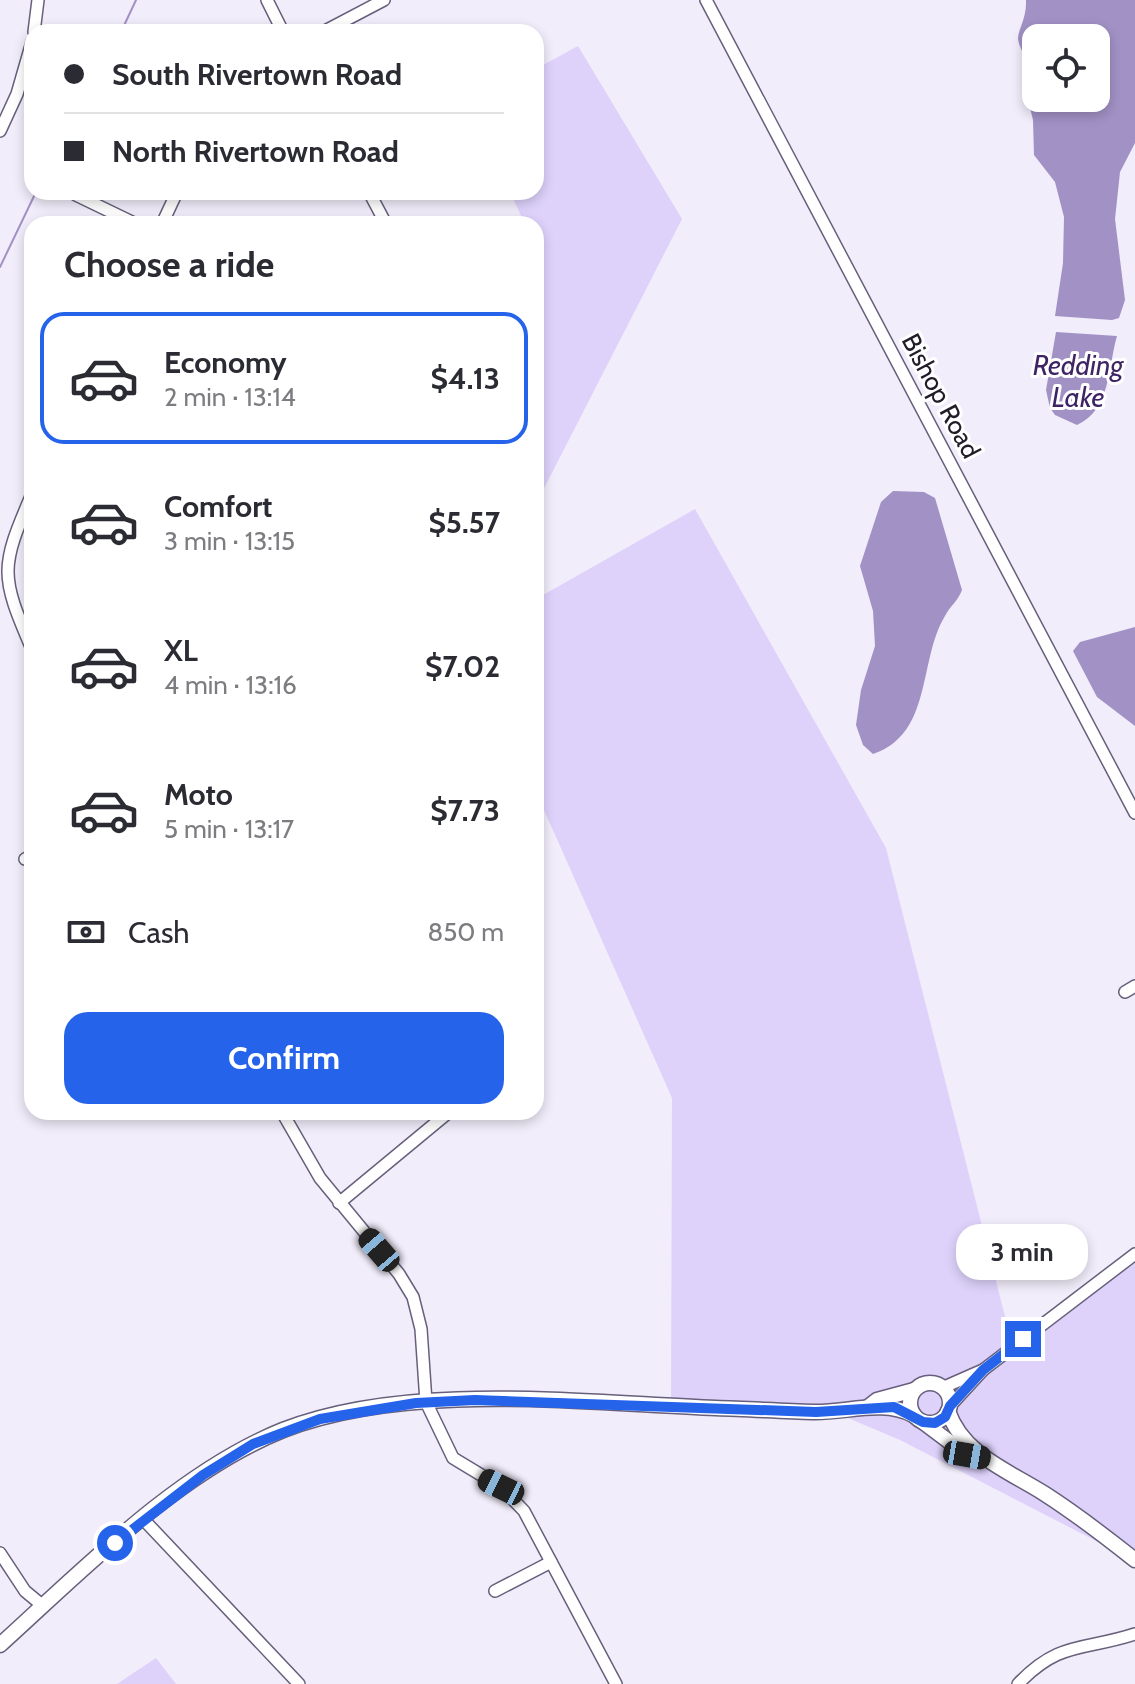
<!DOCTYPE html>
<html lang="en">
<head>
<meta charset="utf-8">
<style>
	:root { --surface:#fff; --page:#f2f2f3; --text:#2b2b33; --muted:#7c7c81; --line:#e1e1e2; --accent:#2563eb }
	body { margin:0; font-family:Cabin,sans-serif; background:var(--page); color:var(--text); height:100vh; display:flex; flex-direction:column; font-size:30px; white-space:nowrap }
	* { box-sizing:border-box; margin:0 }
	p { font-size:26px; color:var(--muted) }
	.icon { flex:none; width:44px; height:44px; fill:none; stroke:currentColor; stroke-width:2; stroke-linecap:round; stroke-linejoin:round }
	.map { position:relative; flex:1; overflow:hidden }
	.side { position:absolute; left:24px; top:216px; width:520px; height:904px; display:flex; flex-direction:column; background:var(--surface); border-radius:24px; box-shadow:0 4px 12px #0003 }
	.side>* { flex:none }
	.guide { position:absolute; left:24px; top:24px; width:520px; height:176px; border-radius:24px; box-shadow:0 4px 12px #0003; display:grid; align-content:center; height:176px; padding:0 40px; background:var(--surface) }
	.buttons { position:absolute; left:1022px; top:24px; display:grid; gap:16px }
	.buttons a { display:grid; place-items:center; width:88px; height:88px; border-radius:16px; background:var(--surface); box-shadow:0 4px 12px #0003; font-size:40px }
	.end { position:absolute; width:36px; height:36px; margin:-18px; border:10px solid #2563eb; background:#fff; box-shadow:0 0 0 4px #fff }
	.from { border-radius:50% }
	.bubble { position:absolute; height:56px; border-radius:24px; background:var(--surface); box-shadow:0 4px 12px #0003; font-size:26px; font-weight:700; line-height:56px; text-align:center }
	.car { position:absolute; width:24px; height:48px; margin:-24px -12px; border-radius:10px; box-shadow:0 0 6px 2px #0007; background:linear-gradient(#222 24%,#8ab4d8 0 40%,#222 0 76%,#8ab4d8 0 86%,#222 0) }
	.guide b { display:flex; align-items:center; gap:28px; height:76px; font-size:30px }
	.guide b+b { border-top:2px solid var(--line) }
	.guide i { width:20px; height:20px; background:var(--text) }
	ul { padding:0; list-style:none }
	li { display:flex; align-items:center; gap:24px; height:132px; margin:0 16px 12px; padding:0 24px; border:4px solid transparent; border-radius:24px }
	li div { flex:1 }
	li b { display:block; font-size:30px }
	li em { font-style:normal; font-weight:700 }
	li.on { border-color:var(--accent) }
	li>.icon { width:72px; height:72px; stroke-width:1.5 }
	h2 { padding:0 40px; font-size:36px; line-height:96px }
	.pay { display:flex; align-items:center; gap:20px; height:88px; padding:0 40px; font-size:30px }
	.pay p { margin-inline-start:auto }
	.button { display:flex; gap:16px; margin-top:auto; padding:16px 40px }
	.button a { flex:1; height:92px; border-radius:24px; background:var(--accent); color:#fff; font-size:32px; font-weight:700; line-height:92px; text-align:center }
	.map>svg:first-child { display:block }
</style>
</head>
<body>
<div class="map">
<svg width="1135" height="1684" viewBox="0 0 1135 1684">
	<rect width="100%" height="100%" fill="#f1edfb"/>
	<g fill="#ded2fb">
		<path d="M578,46L682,219L536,504V224H525L510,192H536V69Z"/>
		<path d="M695,509L886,848L1011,1340L1135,1256V1561L900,1440L822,1407L671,1413L672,1098L536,792V599Z"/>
		<path d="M156,1658L176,1684H117Z"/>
	</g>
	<g fill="#a191c5" fill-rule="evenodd">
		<path d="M1026,0H1135V143L1120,172L1115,219L1125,300L1119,318L1112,320L1055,316L1063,263L1064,217L1055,182L1034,155L1033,120L1022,75L1027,64C1025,55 1019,47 1018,39C1018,29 1027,18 1026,0ZM1096,38V98H1036V38Z"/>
		<path d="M1056,332L1117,336C1108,366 1111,410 1077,425L1055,415L1050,408L1046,390Z"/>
		<path d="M893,491L924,492L935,498L962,590C958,601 950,606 945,616C918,660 933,734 873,754L863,745L856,725L861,690L875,646L873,611L860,566L881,502Z"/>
		<path d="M1135,627V726L1097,697L1073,651L1080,642Z"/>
	</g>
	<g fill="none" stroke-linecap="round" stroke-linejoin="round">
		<g stroke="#a191c5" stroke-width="2">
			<path d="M121,32L136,0"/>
			<path d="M0,267L36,192"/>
		</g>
		<g stroke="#675f7b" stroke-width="14">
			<g id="minor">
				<path d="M267,0L283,32"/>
				<path d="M706,0L1135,813"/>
				<path d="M34,32L38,0"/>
				<path d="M323,32L384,0"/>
				<path d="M0,131L17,94L32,42"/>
				<path d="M369,192L386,224"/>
				<path d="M76,195L136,224"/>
				<path d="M162,224L177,192"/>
				<path d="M32,494C0,568 0,575 32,649"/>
				<path d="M25,859L32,855"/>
				<path d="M1125,992L1135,986"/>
				<path d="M282,1112L320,1178L399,1274L413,1297L421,1329L426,1402L453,1458L501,1487L524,1511L616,1684"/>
				<path d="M339,1203L449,1112"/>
				<path d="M942,1388L983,1370L1135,1254"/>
				<path d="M950,1406L983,1370"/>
				<path d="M144,1520L299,1684"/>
				<path d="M0,1553L25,1591L43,1606"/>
				<path d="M495,1591L551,1562"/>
				<path d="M1018,1684C1060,1640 1084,1651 1135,1634"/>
			</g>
		</g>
		<g stroke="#675f7b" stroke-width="17">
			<g id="major">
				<circle cx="930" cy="1403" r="20"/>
				<path d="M868,1407L877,1400L914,1390"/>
				<path d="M948,1411C963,1455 1009,1471 1045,1494C1076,1514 1106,1537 1135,1560"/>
				<path d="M923,1422L967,1455L984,1459"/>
				<path d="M0,1645C83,1570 178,1472 283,1430C407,1381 585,1403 716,1408C748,1409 781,1411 813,1412C846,1413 883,1399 913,1415"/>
			</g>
		</g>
		<use href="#minor" stroke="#fff" stroke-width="11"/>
		<use href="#major" stroke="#fff" stroke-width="14"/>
	</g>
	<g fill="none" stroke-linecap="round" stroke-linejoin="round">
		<path stroke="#2563eb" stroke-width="10" d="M115,1543L203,1475L253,1444L320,1419L416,1403L475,1400L816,1412L894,1407L923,1422L935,1423L945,1417L950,1406L983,1370L1023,1339"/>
	</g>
	<g text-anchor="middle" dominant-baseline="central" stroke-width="6" stroke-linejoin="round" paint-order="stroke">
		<g font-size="26" fill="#201c28" stroke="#fff">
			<text transform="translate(941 396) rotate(62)">Bishop Road</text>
		</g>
		<g font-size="28" font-style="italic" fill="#3e2464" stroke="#fff">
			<text x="1078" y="365">Redding<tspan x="1078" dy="32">Lake</tspan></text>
		</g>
	</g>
</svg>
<div class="buttons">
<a><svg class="icon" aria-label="locate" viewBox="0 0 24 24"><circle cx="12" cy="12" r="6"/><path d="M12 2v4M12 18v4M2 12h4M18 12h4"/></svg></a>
</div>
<i class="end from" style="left:115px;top:1543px"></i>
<i class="end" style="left:1023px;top:1339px"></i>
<div class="bubble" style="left:956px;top:1224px;width:132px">3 min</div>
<i class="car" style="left:379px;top:1250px;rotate:319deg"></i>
<i class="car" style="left:967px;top:1455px;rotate:100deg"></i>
<i class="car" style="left:501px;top:1487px;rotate:296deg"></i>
<div class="guide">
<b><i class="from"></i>South Rivertown Road</b>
<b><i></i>North Rivertown Road</b>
</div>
<section class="side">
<h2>Choose a ride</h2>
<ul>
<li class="on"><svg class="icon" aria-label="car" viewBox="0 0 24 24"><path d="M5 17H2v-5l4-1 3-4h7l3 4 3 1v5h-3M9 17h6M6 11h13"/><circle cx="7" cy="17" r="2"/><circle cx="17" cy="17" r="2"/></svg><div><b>Economy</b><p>2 min · 13:14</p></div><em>$4.13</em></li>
<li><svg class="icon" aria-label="car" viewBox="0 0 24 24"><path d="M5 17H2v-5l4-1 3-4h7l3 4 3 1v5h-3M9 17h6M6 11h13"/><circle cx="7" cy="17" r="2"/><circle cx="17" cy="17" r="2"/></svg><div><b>Comfort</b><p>3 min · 13:15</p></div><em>$5.57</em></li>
<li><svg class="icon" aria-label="car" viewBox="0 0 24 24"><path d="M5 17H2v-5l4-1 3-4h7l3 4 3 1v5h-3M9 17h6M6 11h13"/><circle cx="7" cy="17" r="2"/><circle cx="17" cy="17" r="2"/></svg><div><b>XL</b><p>4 min · 13:16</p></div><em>$7.02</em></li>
<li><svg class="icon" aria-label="car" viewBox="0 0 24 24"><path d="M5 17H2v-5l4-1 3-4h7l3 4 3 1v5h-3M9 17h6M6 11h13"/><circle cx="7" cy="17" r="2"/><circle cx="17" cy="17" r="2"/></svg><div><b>Moto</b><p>5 min · 13:17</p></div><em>$7.73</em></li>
</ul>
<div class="pay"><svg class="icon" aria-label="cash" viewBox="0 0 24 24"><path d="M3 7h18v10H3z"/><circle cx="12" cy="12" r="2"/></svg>Cash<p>850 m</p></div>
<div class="button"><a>Confirm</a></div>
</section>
</div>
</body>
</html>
